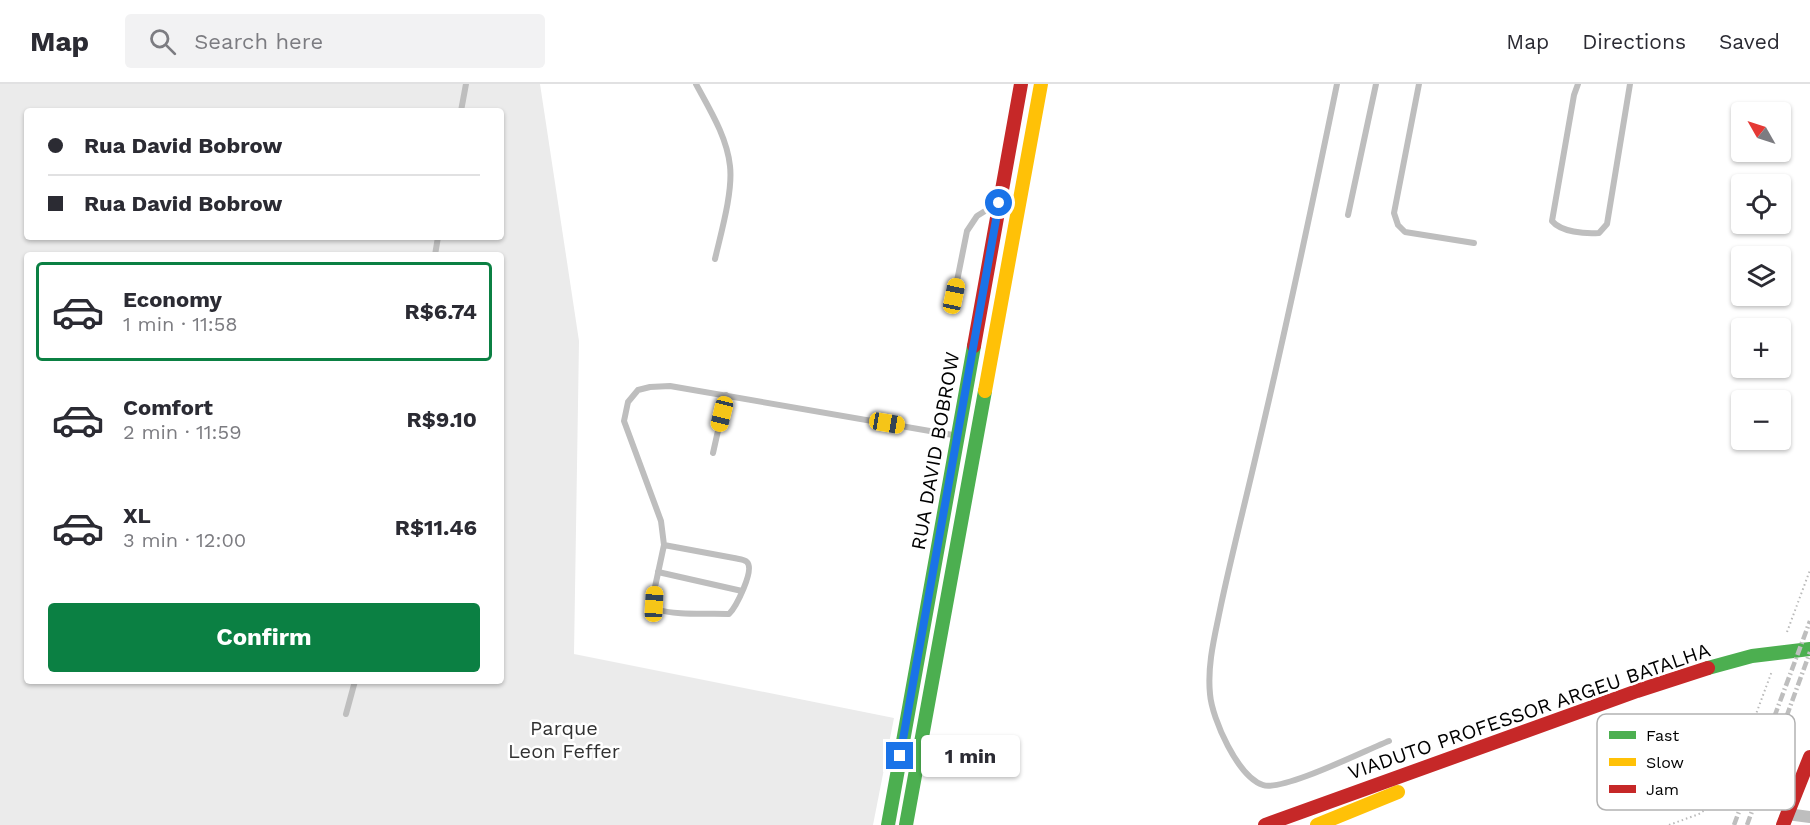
<!DOCTYPE html>
<html lang="en">
<head>
<meta charset="utf-8">
<style>
	:root { --surface:#fff; --page:#f2f2f3; --text:#2b2b33; --muted:#7c7c81; --line:#e1e1e2; --accent:#0b8043 }
	body { margin:0; font-family:"Work Sans",sans-serif; background:var(--page); color:var(--text); height:100vh; display:flex; flex-direction:column; font-size:22px; white-space:nowrap }
	* { box-sizing:border-box; margin:0 }
	p { font-size:20px; color:var(--muted) }
	.icon { flex:none; width:33px; height:33px; fill:none; stroke:currentColor; stroke-width:2; stroke-linecap:round; stroke-linejoin:round }
	.map { position:relative; flex:1; overflow:hidden }
	.panel { position:absolute; left:24px; top:168px; width:480px; height:432px; display:flex; flex-direction:column; background:var(--surface); border-radius:6px; box-shadow:0 2px 4px #0004 }
	.panel>* { flex:none }
	.guide { position:absolute; left:24px; top:24px; width:480px; height:132px; border-radius:6px; box-shadow:0 2px 4px #0004; display:grid; align-content:center; height:132px; padding:0 24px; background:var(--surface) }
	.needle { width:39px; rotate:309deg }
	.tools { position:absolute; left:1731px; top:18px; display:grid; gap:12px }
	.tools a { display:grid; place-items:center; width:60px; height:60px; border-radius:6px; background:var(--surface); box-shadow:0 2px 4px #0004; font-size:30px }
	.end { position:absolute; width:27px; height:27px; margin:-14px; border:8px solid #1a73e8; background:#fff; box-shadow:0 0 0 3px #fff }
	.from { border-radius:50% }
	.bubble { position:absolute; height:42px; border-radius:6px; background:var(--surface); box-shadow:0 2px 4px #0004; font-size:20px; font-weight:700; line-height:42px; text-align:center }
	.car { position:absolute; width:18px; height:36px; margin:-18px -9px; border-radius:8px; box-shadow:0 0 4px 2px #0007; background:linear-gradient(#f5c518 24%,#345 0 40%,#f5c518 0 76%,#345 0 86%,#f5c518 0) }
	.guide b { display:flex; align-items:center; gap:21px; height:57px; font-size:22px }
	.guide b+b { border-top:2px solid var(--line) }
	.guide i { width:15px; height:15px; background:var(--text) }
	ul { padding:10px 0 0; list-style:none }
	li { display:flex; align-items:center; gap:18px; height:99px; margin:0 12px 9px; padding:0 12px; border:3px solid transparent; border-radius:6px }
	li div { flex:1 }
	li b { display:block; font-size:22px }
	li em { font-style:normal; font-weight:700 }
	li.on { border-color:var(--accent) }
	li>.icon { width:54px; height:54px; stroke-width:1.5 }
	.cta { display:flex; gap:12px; margin-top:auto; padding:12px 24px }
	.cta a { flex:1; height:69px; border-radius:6px; background:var(--accent); color:#fff; font-size:24px; font-weight:700; line-height:69px; text-align:center }
	header { display:flex; align-items:center; gap:36px; box-sizing:border-box; height:84px; padding:0 30px; background:var(--surface); border-bottom:2px solid var(--line) }
	header strong { font-size:28px }
	nav { display:flex; gap:33px; margin-inline-start:auto; font-size:21px }
	.search { width:420px; height:54px; background:var(--page); display:flex; align-items:center; gap:15px; box-sizing:border-box; padding:0 21px; border-radius:6px; color:var(--muted); font-size:22px }
	.map>svg:first-child { display:block }
</style>
</head>
<body>
<header>
<strong>Map</strong>
<div class="search"><svg class="icon" aria-label="search" viewBox="0 0 24 24"><circle cx="10" cy="10" r="6"/><path d="M15 15l6 6"/></svg>Search here</div>
<nav><a>Map</a><a>Directions</a><a>Saved</a></nav>
</header>
<div class="map">
<svg width="1810" height="741" viewBox="0 0 1810 741">
	<rect width="100%" height="100%" fill="#fff"/>
	<path fill="#ebebeb" fill-rule="evenodd" d="M0,0H540L579,257L574,570L894,634L873,741H0ZM27,27H501V153H27ZM27,171H501V597H27Z"/>
	<g fill="none" stroke-linecap="round" stroke-linejoin="round">
		<g stroke="#b9b9b9" stroke-width="2" stroke-dasharray="1.5 3" stroke-linecap="butt">
			<path d="M1787,548L1810,486"/>
			<path d="M1669,741L1699,730L1726,711L1772,587"/>
		</g>
		<g stroke="#bebebe" stroke-width="6">
			<path d="M696,0C710,26 727,53 730,82C733,108 721,149 715,175"/>
			<path d="M1337,0C1311,127 1284,254 1254,380C1243,427 1231,474 1221,521C1215,551 1207,580 1210,610C1212,635 1238,693 1263,701C1282,708 1366,666 1389,657"/>
			<path d="M1419,0L1394,129L1398,141L1405,148L1474,159"/>
			<path d="M1578,0L1574,11L1552,137C1561,148 1585,150 1599,149L1607,140L1630,0"/>
			<path d="M461,27L466,0"/>
			<path d="M1348,131L1376,0"/>
			<path d="M435,171L438,153"/>
			<path d="M954,212L967,147L977,132L993,122"/>
			<path d="M713,369L726,311"/>
			<path d="M664,461L734,474C738,475 744,475 747,478C755,486 736,523 729,530C707,529 676,532 656,525L654,520L655,503L664,461L661,437L624,337L628,318L638,306L650,303L670,302L953,351"/>
			<path d="M658,488L742,507"/>
			<path d="M346,630L355,597"/>
		</g>
		<path stroke="#bebebe" stroke-width="12" d="M1787,730L1810,733"/>
		<g stroke="#4caf50" stroke-width="14">
			<path d="M1708,584L1752,572L1810,565"/>
			<path d="M888,741L974,262"/>
			<path d="M906,741L985,307"/>
		</g>
		<g stroke="#ffc107" stroke-width="14">
			<path d="M985,307L1041,0"/>
			<path d="M1317,741L1398,708"/>
		</g>
		<g stroke="#c62828" stroke-width="14">
			<path d="M974,262L1021,0"/>
			<path d="M1265,741L1637,607L1708,584"/>
			<path d="M1783,741L1810,673"/>
		</g>
		<g stroke="#bebebe" stroke-width="4.5" stroke-dasharray="9 3 1.5 3" stroke-linecap="butt">
			<path d="M1734,741L1810,537"/>
			<path d="M1747,741L1810,568"/>
		</g>
	</g>
	<g fill="none" stroke-linecap="round" stroke-linejoin="round">
		<path stroke="#1a73e8" stroke-width="8" d="M900,672L999,119"/>
	</g>
	<g text-anchor="middle" dominant-baseline="central" stroke-width="5" stroke-linejoin="round" paint-order="stroke">
		<g font-size="20" fill="#000" stroke="#fff">
			<text transform="translate(935 367) rotate(-80)">RUA DAVID BOBROW</text>
			<text transform="translate(1529 627) rotate(-19)">VIADUTO PROFESSOR ARGEU BATALHA</text>
		</g>
		<g font-size="20" fill="#323232" stroke="#fff">
			<text x="564" y="644">Parque<tspan x="564" dy="23">Leon Feffer</tspan></text>
		</g>
	</g>
	<rect x="1597" y="630" width="198" height="96" rx="9" fill="#fff" stroke="#b2b2b2" stroke-width="1.5"/>
	<rect x="1609" y="647" width="27" height="8" fill="#4caf50"/>
	<rect x="1609" y="674" width="27" height="8" fill="#ffc107"/>
	<rect x="1609" y="701" width="27" height="8" fill="#c62828"/>
	<g font-size="16" fill="#000">
		<text x="1646" y="657">Fast</text>
		<text x="1646" y="684">Slow</text>
		<text x="1646" y="711">Jam</text>
	</g>
</svg>
<div class="tools">
<a><svg class="needle" viewBox="-14 -14 28 28"><path d="M0-13l5 13h-10z" fill="#e53935"/><path d="M0 13l5-13h-10z" fill="#7c7c81"/></svg></a>
<a><svg class="icon" aria-label="locate" viewBox="0 0 24 24"><circle cx="12" cy="12" r="6"/><path d="M12 2v4M12 18v4M2 12h4M18 12h4"/></svg></a>
<a><svg class="icon" aria-label="layers" viewBox="0 0 24 24"><path d="M12 4l9 5-9 5-9-5zM3 14l9 5 9-5"/></svg></a>
<a>+</a>
<a>−</a>
</div>
<i class="end from" style="left:999px;top:119px"></i>
<i class="end" style="left:900px;top:672px"></i>
<div class="bubble" style="left:921px;top:651px;width:99px">1 min</div>
<i class="car" style="left:954px;top:212px;rotate:12deg"></i>
<i class="car" style="left:722px;top:330px;rotate:194deg"></i>
<i class="car" style="left:887px;top:339px;rotate:100deg"></i>
<i class="car" style="left:654px;top:520px;rotate:3deg"></i>
<div class="guide">
<b><i class="from"></i>Rua David Bobrow</b>
<b><i></i>Rua David Bobrow</b>
</div>
<section class="panel">
<ul>
<li class="on"><svg class="icon" aria-label="car" viewBox="0 0 24 24"><path d="M5 17H2v-5l4-1 3-4h7l3 4 3 1v5h-3M9 17h6M6 11h13"/><circle cx="7" cy="17" r="2"/><circle cx="17" cy="17" r="2"/></svg><div><b>Economy</b><p>1 min · 11:58</p></div><em>R$6.74</em></li>
<li><svg class="icon" aria-label="car" viewBox="0 0 24 24"><path d="M5 17H2v-5l4-1 3-4h7l3 4 3 1v5h-3M9 17h6M6 11h13"/><circle cx="7" cy="17" r="2"/><circle cx="17" cy="17" r="2"/></svg><div><b>Comfort</b><p>2 min · 11:59</p></div><em>R$9.10</em></li>
<li><svg class="icon" aria-label="car" viewBox="0 0 24 24"><path d="M5 17H2v-5l4-1 3-4h7l3 4 3 1v5h-3M9 17h6M6 11h13"/><circle cx="7" cy="17" r="2"/><circle cx="17" cy="17" r="2"/></svg><div><b>XL</b><p>3 min · 12:00</p></div><em>R$11.46</em></li>
</ul>
<div class="cta"><a>Confirm</a></div>
</section>
</div>
</body>
</html>
